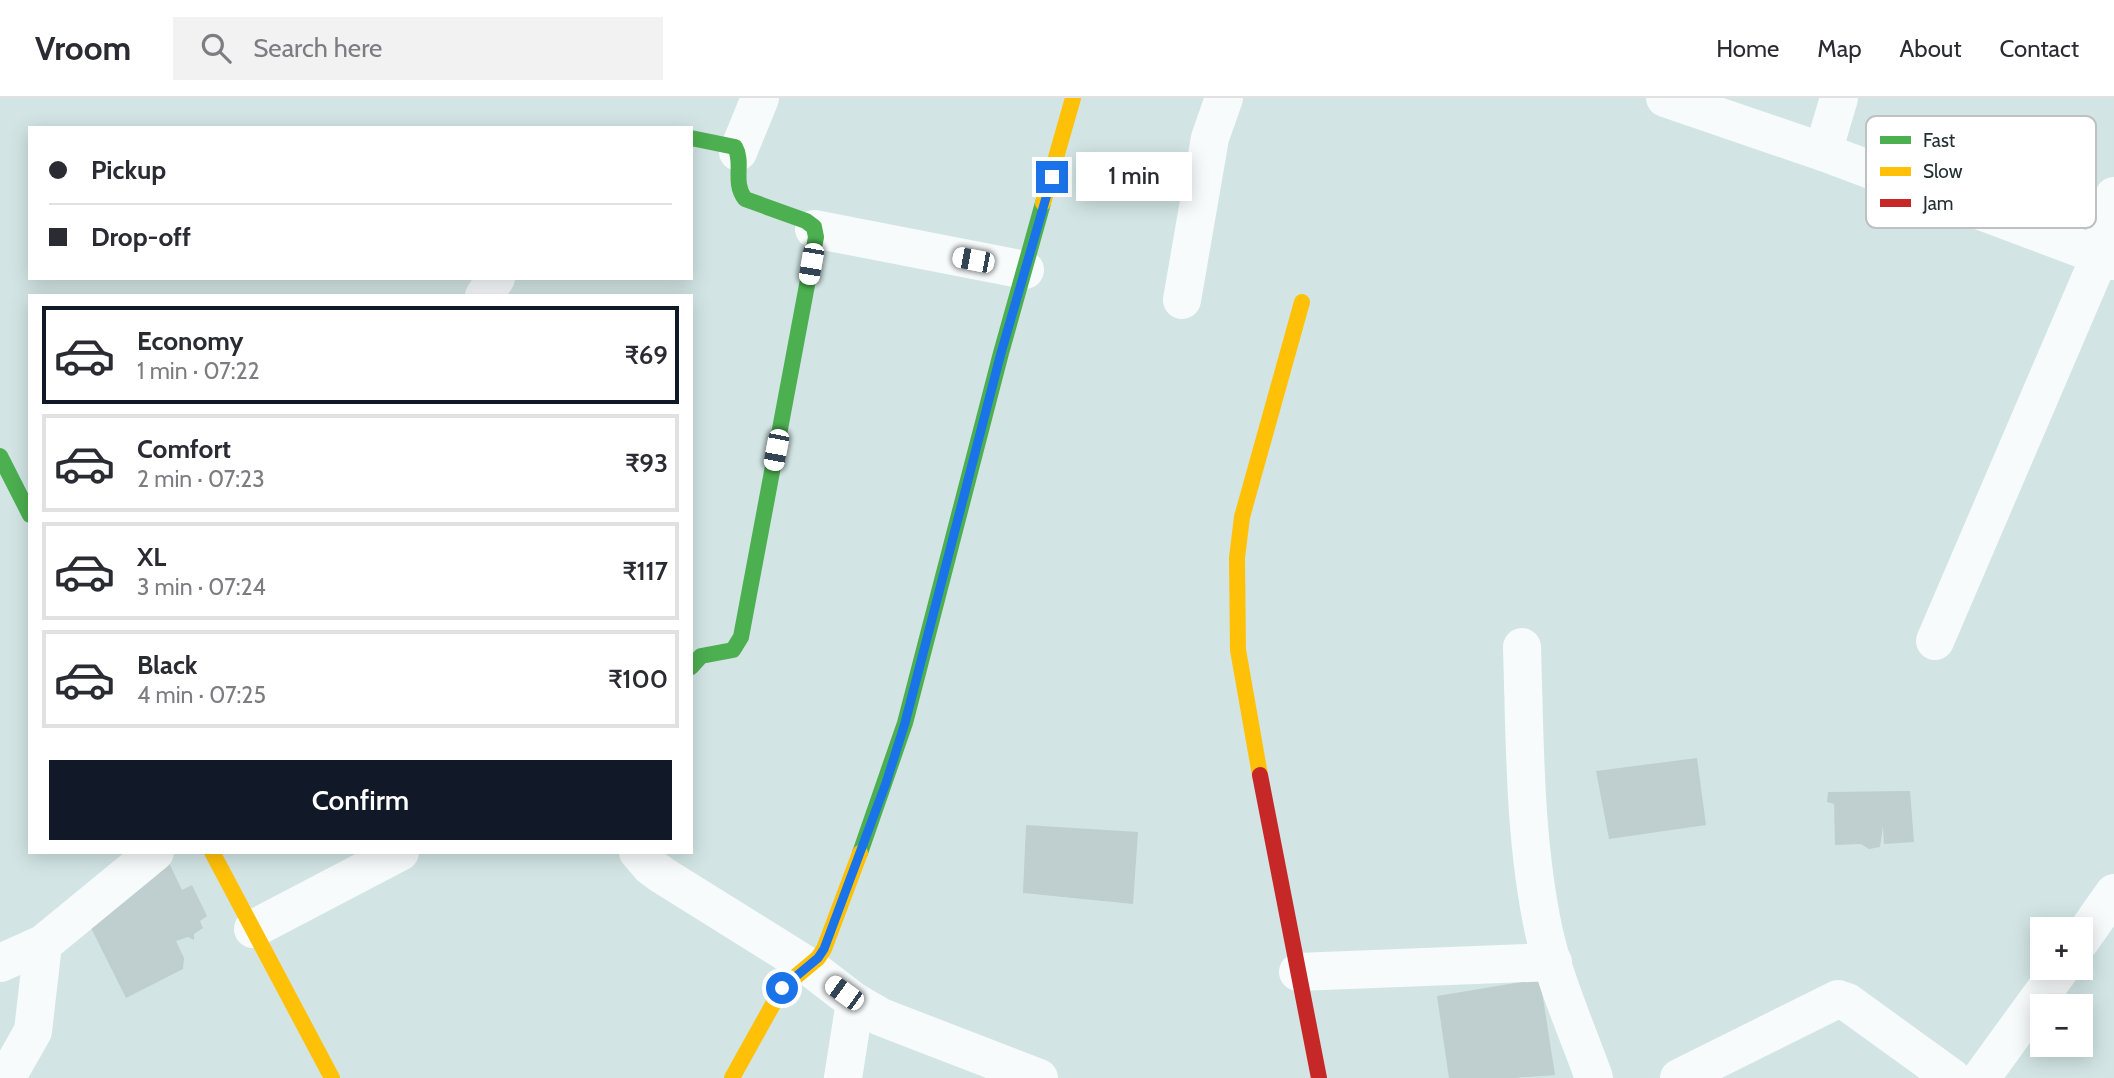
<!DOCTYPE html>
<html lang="en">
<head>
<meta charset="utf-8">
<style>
	:root { --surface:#fff; --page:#f2f2f3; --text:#2b2b33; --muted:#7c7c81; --line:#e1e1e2; --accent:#111827 }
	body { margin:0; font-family:Cabin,sans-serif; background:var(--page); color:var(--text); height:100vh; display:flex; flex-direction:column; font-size:26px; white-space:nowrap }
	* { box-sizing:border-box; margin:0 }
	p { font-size:23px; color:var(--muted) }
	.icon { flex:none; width:38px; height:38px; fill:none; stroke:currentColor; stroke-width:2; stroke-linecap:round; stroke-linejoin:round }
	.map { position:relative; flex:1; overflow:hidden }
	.details { position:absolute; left:28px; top:196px; width:665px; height:560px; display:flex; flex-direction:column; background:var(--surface); border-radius:0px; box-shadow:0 4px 18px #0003 }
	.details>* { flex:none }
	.top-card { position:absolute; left:28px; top:28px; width:665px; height:154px; border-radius:0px; box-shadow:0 4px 18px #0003; display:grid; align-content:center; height:154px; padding:0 21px; background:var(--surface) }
	.buttons { position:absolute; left:2030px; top:819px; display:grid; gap:14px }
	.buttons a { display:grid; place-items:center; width:63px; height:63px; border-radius:0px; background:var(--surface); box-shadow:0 4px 18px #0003; font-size:35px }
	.end { position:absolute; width:32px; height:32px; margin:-16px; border:9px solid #1a73e8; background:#fff; box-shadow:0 0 0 4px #fff }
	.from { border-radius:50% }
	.bubble { position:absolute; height:49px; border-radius:0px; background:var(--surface); box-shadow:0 4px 18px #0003; font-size:23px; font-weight:600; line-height:49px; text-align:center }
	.car { position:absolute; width:21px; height:42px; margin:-21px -10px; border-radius:9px; box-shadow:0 0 5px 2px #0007; background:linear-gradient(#fff 24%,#345 0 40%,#fff 0 76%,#345 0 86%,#fff 0) }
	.top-card b { display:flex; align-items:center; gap:24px; height:66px; font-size:26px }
	.top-card b+b { border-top:2px solid var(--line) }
	.top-card i { width:18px; height:18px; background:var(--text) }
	ul { padding:12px 0 0; list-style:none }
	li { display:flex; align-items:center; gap:21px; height:98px; margin:0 14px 10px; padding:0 7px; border:4px solid var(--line); border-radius:0px }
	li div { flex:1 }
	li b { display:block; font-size:26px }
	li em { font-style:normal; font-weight:600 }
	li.current { border-color:var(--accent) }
	li>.icon { width:63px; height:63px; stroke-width:1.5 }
	.action { display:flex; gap:14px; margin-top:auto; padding:14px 21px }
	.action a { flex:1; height:80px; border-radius:0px; background:var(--accent); color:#fff; font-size:28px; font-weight:600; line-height:80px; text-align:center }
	header { display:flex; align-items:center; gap:42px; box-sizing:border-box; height:98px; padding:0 35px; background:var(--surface); border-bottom:2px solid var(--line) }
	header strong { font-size:33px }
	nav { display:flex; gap:38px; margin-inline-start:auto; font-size:24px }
	.search { width:490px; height:63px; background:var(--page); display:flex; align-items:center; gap:18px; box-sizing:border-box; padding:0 24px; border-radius:0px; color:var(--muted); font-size:26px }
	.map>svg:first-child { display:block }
</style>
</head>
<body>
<header>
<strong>Vroom</strong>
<div class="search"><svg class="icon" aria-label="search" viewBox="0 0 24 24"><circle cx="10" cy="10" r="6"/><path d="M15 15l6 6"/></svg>Search here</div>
<nav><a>Home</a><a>Map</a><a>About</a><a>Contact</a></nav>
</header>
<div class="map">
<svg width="2114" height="980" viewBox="0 0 2114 980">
	<rect width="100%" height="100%" fill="#d2e5e4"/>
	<g fill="#bfcece">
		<path d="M1697,660L1706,727L1609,741L1596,673Z"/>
		<path d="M1910,693L1914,744L1884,746L1883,728L1880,749L1869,751L1861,746L1835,747L1834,706L1827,704L1828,694Z"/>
		<path d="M1026,727L1138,734L1133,806L1023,795Z"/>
		<path d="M169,765L182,792L192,787L207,818L200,823L203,830L194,836V842L188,839L176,843L184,860L183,871L126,900L90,828Z"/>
		<path d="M1540,881L1555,977L1514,980H1449L1437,898Z"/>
	</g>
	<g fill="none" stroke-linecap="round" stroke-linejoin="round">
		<g stroke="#f8fbfb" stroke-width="38">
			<path d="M1665,0L1823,54L2114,163"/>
			<path d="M738,54L760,0"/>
			<path d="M1823,54L1839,0"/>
			<path d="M814,131L1025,172"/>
			<path d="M484,198L496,180"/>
			<path d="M1182,202L1210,40L1224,0"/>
			<path d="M1935,543L2100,158L2114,98"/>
			<path d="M1522,549C1525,644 1524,741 1544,834C1555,884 1577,932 1594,980"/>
			<path d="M638,754L650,768L662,777L808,868L855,904L881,919L1039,980"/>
			<path d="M253,831L400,754"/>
			<path d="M2081,842L2114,795"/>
			<path d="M0,865L43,846L155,754"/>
			<path d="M1298,874L1553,864"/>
			<path d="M4,980L12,970L33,933L43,846"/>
			<path d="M843,980L855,904"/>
			<path d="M1679,980L1838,901L1847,904L1952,980"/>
			<path d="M1981,980L2061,870"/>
		</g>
		<g stroke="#4caf50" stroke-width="16">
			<path d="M691,40L735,49C744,65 732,84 745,101L806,123L814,129L816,139L741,539L733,552L701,558L691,569"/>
			<path d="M0,358L30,417"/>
			<path d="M860,755L905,625L1001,255L1043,105"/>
		</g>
		<g stroke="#ffc107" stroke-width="16">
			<path d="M1043,105L1073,0"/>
			<path d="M1260,677L1238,552L1237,460L1242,419L1302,204"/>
			<path d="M212,754L332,980"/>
			<path d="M732,980L782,890L818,860L824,851L860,755"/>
		</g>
		<path stroke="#c62828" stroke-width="16" d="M1260,677L1319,980"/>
	</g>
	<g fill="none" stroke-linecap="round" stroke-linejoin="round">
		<path stroke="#1a73e8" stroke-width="9" d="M782,890L818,860L824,851L886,685L905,625L1001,255L1052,79"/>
	</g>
	<rect x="1866" y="18" width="230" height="112" rx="10" fill="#fff" stroke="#bdc1c1" stroke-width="2"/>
	<rect x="1880" y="38" width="31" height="8" fill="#4caf50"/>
	<rect x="1880" y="69" width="31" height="9" fill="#ffc107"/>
	<rect x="1880" y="101" width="31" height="8" fill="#c62828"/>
	<g font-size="19" fill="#233030">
		<text x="1923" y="49">Fast</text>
		<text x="1923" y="80">Slow</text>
		<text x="1923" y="112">Jam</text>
	</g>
</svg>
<div class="buttons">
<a>+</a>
<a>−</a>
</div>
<i class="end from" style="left:782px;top:890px"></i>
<i class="end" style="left:1052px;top:79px"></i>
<div class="bubble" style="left:1076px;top:54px;width:116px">1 min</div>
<i class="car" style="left:973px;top:162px;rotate:281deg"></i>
<i class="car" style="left:811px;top:166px;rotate:190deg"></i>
<i class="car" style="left:776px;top:352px;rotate:191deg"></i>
<i class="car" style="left:844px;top:895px;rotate:306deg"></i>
<div class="top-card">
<b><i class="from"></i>Pickup</b>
<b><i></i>Drop-off</b>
</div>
<section class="details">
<ul>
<li class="current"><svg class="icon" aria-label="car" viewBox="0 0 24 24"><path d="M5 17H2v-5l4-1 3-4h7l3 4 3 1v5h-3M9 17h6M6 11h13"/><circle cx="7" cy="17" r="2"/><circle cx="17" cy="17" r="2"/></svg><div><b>Economy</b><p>1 min · 07:22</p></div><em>₹69</em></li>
<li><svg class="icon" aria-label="car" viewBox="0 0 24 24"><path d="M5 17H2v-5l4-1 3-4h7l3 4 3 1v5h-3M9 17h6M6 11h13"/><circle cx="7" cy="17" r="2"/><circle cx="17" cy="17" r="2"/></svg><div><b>Comfort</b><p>2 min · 07:23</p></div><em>₹93</em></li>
<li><svg class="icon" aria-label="car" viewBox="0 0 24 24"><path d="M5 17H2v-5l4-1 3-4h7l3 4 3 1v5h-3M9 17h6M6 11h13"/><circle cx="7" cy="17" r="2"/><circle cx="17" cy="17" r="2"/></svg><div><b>XL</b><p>3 min · 07:24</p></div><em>₹117</em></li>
<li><svg class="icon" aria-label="car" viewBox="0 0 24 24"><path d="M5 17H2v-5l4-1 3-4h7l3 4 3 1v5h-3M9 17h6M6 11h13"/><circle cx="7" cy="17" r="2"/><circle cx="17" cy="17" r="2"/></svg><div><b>Black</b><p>4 min · 07:25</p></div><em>₹100</em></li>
</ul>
<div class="action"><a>Confirm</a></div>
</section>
</div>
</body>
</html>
